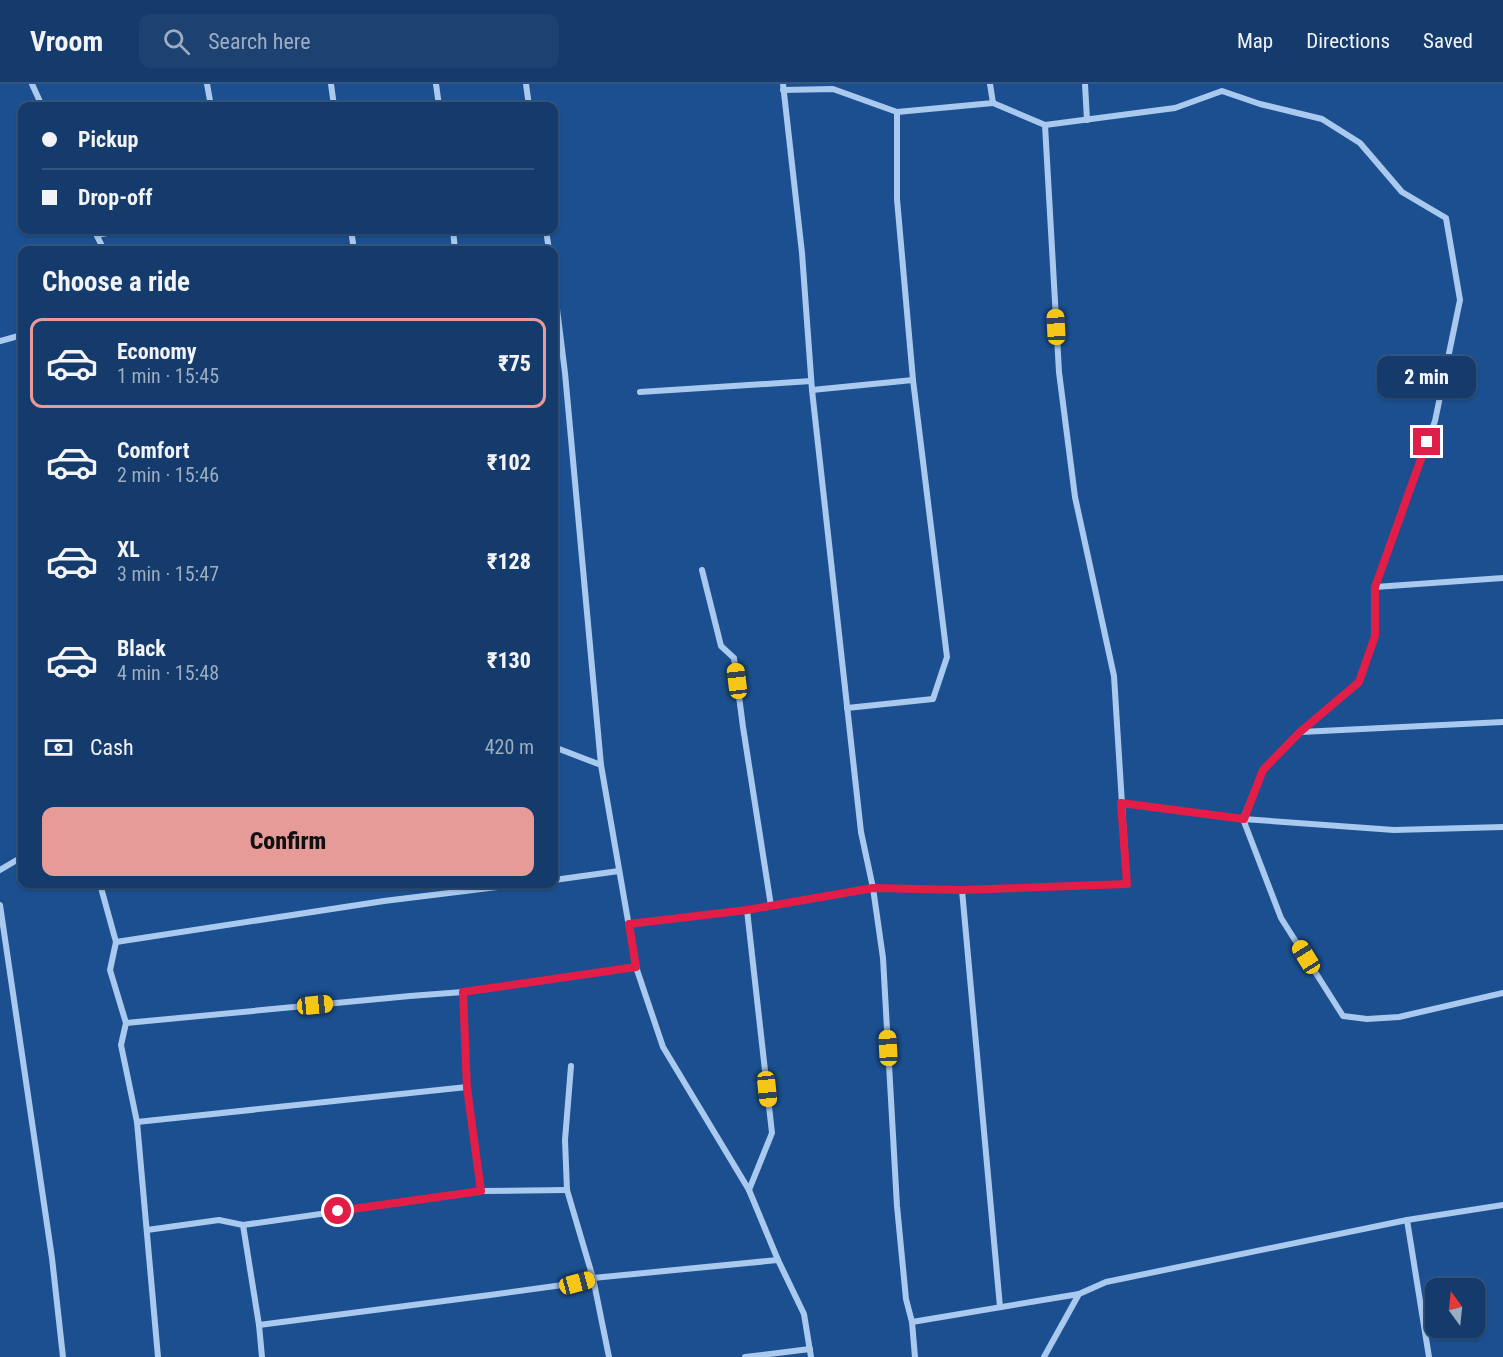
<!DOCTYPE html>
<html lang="en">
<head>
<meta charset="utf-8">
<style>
	:root { --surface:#143b6b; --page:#1d4271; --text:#f1f3f6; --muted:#9dadc1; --line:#33557e; --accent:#e69b98 }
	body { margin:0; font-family:"Roboto Condensed",sans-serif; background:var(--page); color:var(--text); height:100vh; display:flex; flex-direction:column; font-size:22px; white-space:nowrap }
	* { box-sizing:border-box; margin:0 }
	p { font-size:20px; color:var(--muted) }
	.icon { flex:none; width:33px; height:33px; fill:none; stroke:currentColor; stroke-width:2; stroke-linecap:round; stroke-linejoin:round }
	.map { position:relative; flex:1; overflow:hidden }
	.panel { position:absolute; left:18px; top:162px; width:540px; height:642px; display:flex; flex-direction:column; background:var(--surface); border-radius:12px; box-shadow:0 2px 4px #0004,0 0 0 2px var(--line) }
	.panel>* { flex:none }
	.banner { position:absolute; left:18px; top:18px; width:540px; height:132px; border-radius:12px; box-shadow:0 2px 4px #0004,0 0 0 2px var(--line); display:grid; align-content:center; height:132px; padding:0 24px; background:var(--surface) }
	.needle { width:39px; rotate:345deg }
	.buttons { position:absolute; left:1425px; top:1194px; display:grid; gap:12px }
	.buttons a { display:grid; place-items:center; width:60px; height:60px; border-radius:12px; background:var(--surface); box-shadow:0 2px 4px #0004,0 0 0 2px var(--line); font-size:30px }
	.end { position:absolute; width:27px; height:27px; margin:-14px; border:8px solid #e11d48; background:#fff; box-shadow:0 0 0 3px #fff }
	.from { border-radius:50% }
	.bubble { position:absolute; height:42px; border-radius:12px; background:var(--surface); box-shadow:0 2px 4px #0004,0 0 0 2px var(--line); font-size:20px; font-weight:800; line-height:42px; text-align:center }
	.car { position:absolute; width:18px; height:36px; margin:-18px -9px; border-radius:8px; box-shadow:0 0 4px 2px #0007; background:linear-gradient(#f5c518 24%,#345 0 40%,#f5c518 0 76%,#345 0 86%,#f5c518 0) }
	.banner b { display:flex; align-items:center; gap:21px; height:57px; font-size:22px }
	.banner b+b { border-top:2px solid var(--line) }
	.banner i { width:15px; height:15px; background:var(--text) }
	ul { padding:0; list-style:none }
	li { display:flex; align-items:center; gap:18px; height:90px; margin:0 12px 9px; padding:0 12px; border:3px solid transparent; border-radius:12px }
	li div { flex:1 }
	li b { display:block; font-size:22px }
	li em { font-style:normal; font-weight:800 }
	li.selected { border-color:var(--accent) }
	li>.icon { width:54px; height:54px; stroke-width:1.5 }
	h2 { padding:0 24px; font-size:27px; line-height:72px }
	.pay { display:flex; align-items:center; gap:15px; height:66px; padding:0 24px; font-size:22px }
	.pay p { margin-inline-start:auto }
	.button { display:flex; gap:12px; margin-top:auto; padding:12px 24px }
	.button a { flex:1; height:69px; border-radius:12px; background:var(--accent); color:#111; font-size:24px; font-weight:800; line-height:69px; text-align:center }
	header { display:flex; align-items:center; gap:36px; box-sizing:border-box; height:84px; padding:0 30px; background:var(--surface); border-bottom:2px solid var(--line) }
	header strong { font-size:28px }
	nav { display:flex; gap:33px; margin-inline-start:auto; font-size:21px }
	.search { width:420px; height:54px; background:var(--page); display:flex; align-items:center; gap:15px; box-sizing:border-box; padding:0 21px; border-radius:12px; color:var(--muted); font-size:22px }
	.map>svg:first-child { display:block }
</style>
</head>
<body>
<header>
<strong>Vroom</strong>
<div class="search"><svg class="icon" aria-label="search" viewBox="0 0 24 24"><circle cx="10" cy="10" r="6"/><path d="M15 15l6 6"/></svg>Search here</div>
<nav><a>Map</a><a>Directions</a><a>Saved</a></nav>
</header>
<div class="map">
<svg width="1503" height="1273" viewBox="0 0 1503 1273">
	<rect width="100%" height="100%" fill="#1b4f8f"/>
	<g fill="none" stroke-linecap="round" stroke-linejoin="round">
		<g stroke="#a9c9ee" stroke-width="6">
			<path d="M32,0L42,22"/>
			<path d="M207,0L211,22"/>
			<path d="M331,0L334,22"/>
			<path d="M436,0L439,22"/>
			<path d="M526,0L529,22"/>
			<path d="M783,0L802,169L812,306L861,748L873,804L883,874L897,1122L906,1215L912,1238L915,1273"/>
			<path d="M1085,0L1087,36"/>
			<path d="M783,6L833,5L897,28L993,19L990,0"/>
			<path d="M1045,41L1175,24L1222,7L1260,20L1322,35L1360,59L1402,108L1446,134L1460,216L1435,337L1375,503V552L1359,599L1300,648L1263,686L1243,735L1281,834L1343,932L1367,935L1399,933L1503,909"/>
			<path d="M94,146L104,166"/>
			<path d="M351,146L354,166"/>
			<path d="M453,146L455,166"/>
			<path d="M546,146L549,166"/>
			<path d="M97,151L122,146"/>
			<path d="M554,201L565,289L601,681"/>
			<path d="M0,257L22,251"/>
			<path d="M812,306L913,296"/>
			<path d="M640,308L811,297"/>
			<path d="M1375,503L1503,494"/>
			<path d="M847,624L933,615L947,573L913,296L897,115V28"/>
			<path d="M1301,648L1503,638"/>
			<path d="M554,663L601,681L636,883L663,963L749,1106L778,1176L804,1230L811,1273"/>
			<path d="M1121,719L1243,735L1394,746L1503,743"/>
			<path d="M0,786L22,773"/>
			<path d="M554,796L619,787"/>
			<path d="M100,800L116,858L110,886L126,939L121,961L137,1038L158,1273"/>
			<path d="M962,806L1000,1223"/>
			<path d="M0,821L52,1174L63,1273"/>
			<path d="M771,822L873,804L962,806L1127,800L1114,592L1075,413L1059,288L1045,41L993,19"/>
			<path d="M747,826L772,1049L749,1106"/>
			<path d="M629,840L747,826L771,822L743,643L734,574L721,562L702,486"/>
			<path d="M116,858L384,817L522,800"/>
			<path d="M126,939L410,912L463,908"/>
			<path d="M571,982L565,1056L567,1106L593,1194L609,1273"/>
			<path d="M137,1038L467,1003"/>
			<path d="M567,1106L481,1107L467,1003L463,908L636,883"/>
			<path d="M1407,1136L1429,1273"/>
			<path d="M243,1141L259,1241L262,1273"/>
			<path d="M147,1146L219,1136L243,1141L481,1107"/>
			<path d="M912,1238L1079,1210"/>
			<path d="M259,1241L490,1211L577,1199L593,1194L778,1176"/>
			<path d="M745,1273L810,1265"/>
			<path d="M1044,1273L1079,1210L1106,1198L1407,1136L1503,1121"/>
		</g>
	</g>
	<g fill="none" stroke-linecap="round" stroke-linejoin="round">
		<path stroke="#e11d48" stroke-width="8" d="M338,1127L481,1107L467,1004L463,908L636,883L629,840L747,826L873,804L962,806L1127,800L1121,719L1244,735L1263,686L1300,648L1359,598L1375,552V503L1427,358"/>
	</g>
</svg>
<div class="buttons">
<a><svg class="needle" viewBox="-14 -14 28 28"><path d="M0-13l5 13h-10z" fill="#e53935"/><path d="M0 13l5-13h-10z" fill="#9dadc1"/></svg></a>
</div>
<i class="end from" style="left:338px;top:1127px"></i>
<i class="end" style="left:1427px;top:358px"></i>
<div class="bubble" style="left:1377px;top:272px;width:99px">2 min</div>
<i class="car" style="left:1056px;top:243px;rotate:357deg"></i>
<i class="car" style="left:737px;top:597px;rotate:353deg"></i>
<i class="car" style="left:1306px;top:873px;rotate:328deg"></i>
<i class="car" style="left:315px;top:921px;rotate:84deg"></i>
<i class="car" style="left:888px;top:964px;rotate:357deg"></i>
<i class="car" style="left:767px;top:1005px;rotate:174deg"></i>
<i class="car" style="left:577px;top:1199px;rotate:75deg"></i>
<div class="banner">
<b><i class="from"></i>Pickup</b>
<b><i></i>Drop-off</b>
</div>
<section class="panel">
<h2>Choose a ride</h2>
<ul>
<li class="selected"><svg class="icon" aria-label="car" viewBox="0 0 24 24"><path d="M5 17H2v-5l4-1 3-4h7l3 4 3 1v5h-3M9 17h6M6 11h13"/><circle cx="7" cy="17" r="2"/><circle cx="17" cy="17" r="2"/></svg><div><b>Economy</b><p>1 min · 15:45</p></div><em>₹75</em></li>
<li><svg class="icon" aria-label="car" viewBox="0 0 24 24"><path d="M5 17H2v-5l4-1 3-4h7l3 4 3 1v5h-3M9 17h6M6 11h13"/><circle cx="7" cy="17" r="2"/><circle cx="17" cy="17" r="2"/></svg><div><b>Comfort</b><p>2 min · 15:46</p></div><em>₹102</em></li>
<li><svg class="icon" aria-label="car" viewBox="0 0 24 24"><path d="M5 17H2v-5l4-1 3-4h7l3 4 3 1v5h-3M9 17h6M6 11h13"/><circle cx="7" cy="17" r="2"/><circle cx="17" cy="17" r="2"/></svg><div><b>XL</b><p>3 min · 15:47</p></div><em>₹128</em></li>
<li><svg class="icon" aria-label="car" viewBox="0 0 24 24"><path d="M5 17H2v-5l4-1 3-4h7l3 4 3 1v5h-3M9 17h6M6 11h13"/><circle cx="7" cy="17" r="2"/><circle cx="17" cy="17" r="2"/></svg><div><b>Black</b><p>4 min · 15:48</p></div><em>₹130</em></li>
</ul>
<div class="pay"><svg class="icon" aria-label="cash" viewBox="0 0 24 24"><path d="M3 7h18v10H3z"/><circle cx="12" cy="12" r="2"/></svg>Cash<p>420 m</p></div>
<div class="button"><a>Confirm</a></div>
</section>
</div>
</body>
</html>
